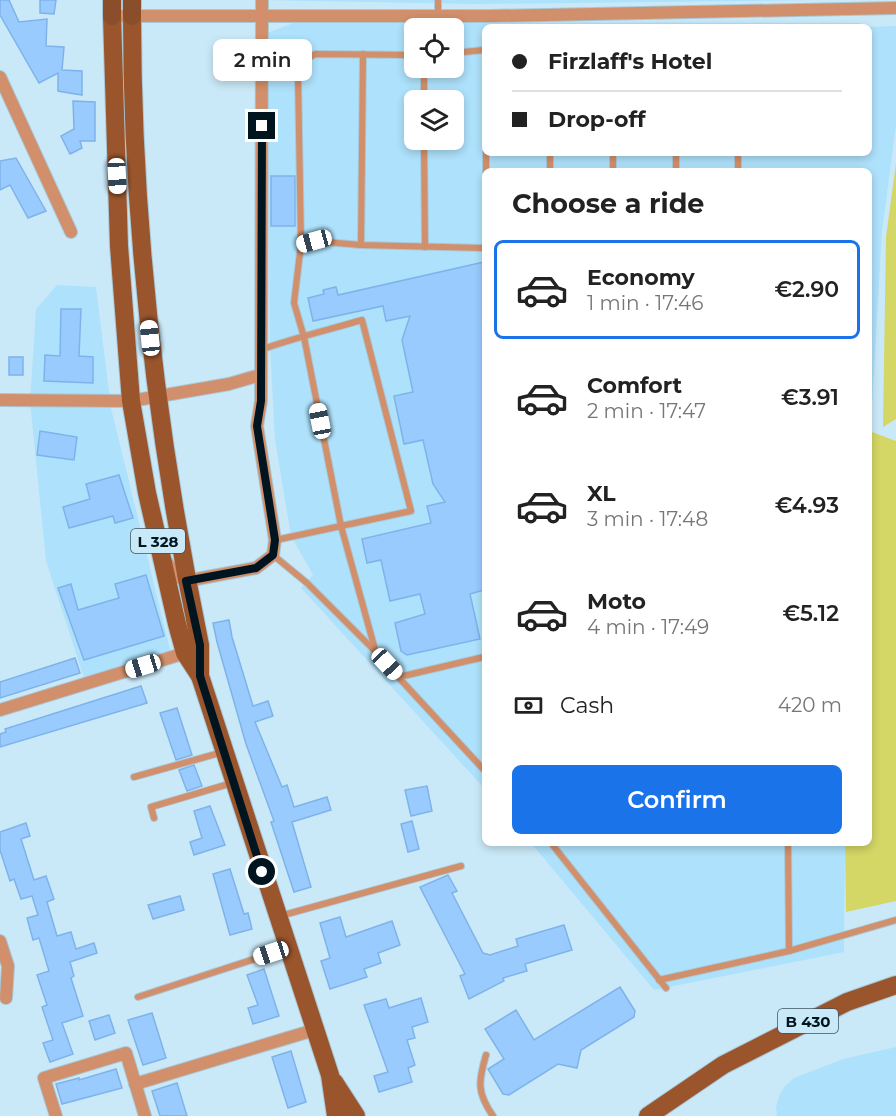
<!DOCTYPE html>
<html lang="en">
<head>
<meta charset="utf-8">
<style>
	:root { --surface:#fff; --page:#f2f2f2; --text:#222; --muted:#767676; --line:#e0e0e0; --accent:#1a73e8 }
	body { margin:0; font-family:Montserrat,sans-serif; background:var(--page); color:var(--text); height:100vh; display:flex; flex-direction:column; font-size:22px; white-space:nowrap }
	* { box-sizing:border-box; margin:0 }
	p { font-size:20px; color:var(--muted) }
	.icon { flex:none; width:33px; height:33px; fill:none; stroke:currentColor; stroke-width:2; stroke-linecap:round; stroke-linejoin:round }
	.map { position:relative; flex:1; overflow:hidden }
	.panel { position:absolute; left:482px; top:168px; width:390px; height:678px; display:flex; flex-direction:column; background:var(--surface); border-radius:9px; box-shadow:0 3px 9px #0003 }
	.panel>* { flex:none }
	.guide { position:absolute; left:482px; top:24px; width:390px; height:132px; border-radius:9px; box-shadow:0 3px 9px #0003; display:grid; align-content:center; height:132px; padding:0 30px; background:var(--surface) }
	.buttons { position:absolute; left:404px; top:18px; display:grid; gap:12px }
	.buttons a { display:grid; place-items:center; width:60px; height:60px; border-radius:9px; background:var(--surface); box-shadow:0 3px 9px #0003; font-size:30px }
	.end { position:absolute; width:27px; height:27px; margin:-14px; border:8px solid #001520; background:#fff; box-shadow:0 0 0 3px #fff }
	.from { border-radius:50% }
	.bubble { position:absolute; height:42px; border-radius:9px; background:var(--surface); box-shadow:0 3px 9px #0003; font-size:20px; font-weight:600; line-height:42px; text-align:center }
	.car { position:absolute; width:18px; height:36px; margin:-18px -9px; border-radius:8px; box-shadow:0 0 4px 2px #0007; background:linear-gradient(#fff 24%,#345 0 40%,#fff 0 76%,#345 0 86%,#fff 0) }
	.guide b { display:flex; align-items:center; gap:21px; height:57px; font-size:22px }
	.guide b+b { border-top:2px solid var(--line) }
	.guide i { width:15px; height:15px; background:var(--text) }
	ul { padding:0; list-style:none }
	li { display:flex; align-items:center; gap:18px; height:99px; margin:0 12px 9px; padding:0 18px; border:3px solid transparent; border-radius:9px }
	li div { flex:1 }
	li b { display:block; font-size:22px }
	li em { font-style:normal; font-weight:600 }
	li.current { border-color:var(--accent) }
	li>.icon { width:54px; height:54px; stroke-width:1.5 }
	h2 { padding:0 30px; font-size:27px; line-height:72px }
	.pay { display:flex; align-items:center; gap:15px; height:66px; padding:0 30px; font-size:22px }
	.pay p { margin-inline-start:auto }
	.action { display:flex; gap:12px; margin-top:auto; padding:12px 30px }
	.action a { flex:1; height:69px; border-radius:9px; background:var(--accent); color:#fff; font-size:24px; font-weight:600; line-height:69px; text-align:center }
	.map>svg:first-child { display:block }
</style>
</head>
<body>
<div class="map">
<svg width="896" height="1116" viewBox="0 0 896 1116">
	<rect width="100%" height="100%" fill="#cae9f8"/>
	<g fill="#aee1fb" fill-rule="evenodd">
		<path d="M248,0H825L477,4Z"/>
		<path d="M296,22L860,23L866,27L896,26V126L882,231L869,458L868,171H484V788L301,588L313,575L291,536L275,440L270,346L267,33ZM484,27H868V153H484ZM414,28H453V68H414ZM414,100H453V140H414Z"/>
		<path d="M57,285L96,287L111,408L171,654L86,684L46,561L30,401L36,309Z"/>
		<path d="M531,843H845L844,952L654,990Z"/>
		<path d="M896,1047V1116H777L776,1107L779,1096L785,1086L794,1078L843,1059Z"/>
	</g>
	<g fill="#d4d665">
		<path d="M896,163V419L883,427L886,237Z"/>
		<path d="M872,432L896,441V901L846,912L845,843H868V458Z"/>
	</g>
	<g fill="#9acbfe" stroke="#7eb3ea" stroke-width="1.5">
		<path d="M0,0H9L19,22L47,19L46,46L64,47L62,70L82,71V95L58,91V73L39,83L0,15Z"/>
		<path d="M40,0H56L54,14L40,13Z"/>
		<path d="M73,101L95,102V141H80L82,148L70,154L61,136L74,129Z"/>
		<path d="M16,158L46,211L28,218L10,185L0,190V161Z"/>
		<rect x="271" y="176" width="24" height="50"/>
		<path d="M484,262V590L470,594L480,639L407,655L401,651L395,623L425,614L420,594L390,601L381,560L367,563L362,539L431,523L427,506L445,502L433,484L423,440L404,444L394,396L413,392L402,340L410,316L386,321L383,306L313,321L308,298L324,294L323,290L336,287L338,295Z"/>
		<path d="M61,309H81L79,356L93,357V383L44,381L45,355L60,356Z"/>
		<rect x="9" y="357" width="14" height="18"/>
		<path d="M40,431L77,437L74,460L37,455Z"/>
		<path d="M119,475L133,518L115,523L113,516L69,528L63,507L90,499L86,484Z"/>
		<path d="M146,575L164,636L84,660L58,588L71,584L78,610L119,598L115,584Z"/>
		<path d="M229,620L232,637L253,706L268,701L273,716L255,722L282,787L287,785L294,807L327,797L331,810L292,822L311,887L294,892L271,822L274,821L246,744L217,642L213,623Z"/>
		<path d="M75,658L80,673L0,698V682Z"/>
		<path d="M141,686L147,703L0,747V734L6,732L5,729Z"/>
		<path d="M177,708L192,755L176,760L160,713Z"/>
		<path d="M194,765L202,786L187,791L179,770Z"/>
		<path d="M427,786L432,811L411,816L405,790Z"/>
		<path d="M210,806L225,845L194,855L190,842L202,838L194,811Z"/>
		<path d="M412,821L419,849L408,852L401,824Z"/>
		<path d="M26,823L30,836L21,839L34,880L46,876L54,899L47,902L57,936L71,932L76,949L94,943L97,953L70,962L74,976L71,978L83,1016L62,1023L73,1054L50,1062L43,1043L53,1040L42,1007L47,1005L37,975L49,971L39,938L33,940L27,918L38,915L32,896L21,899L14,879L10,881L0,850V832Z"/>
		<path d="M230,869L244,914L248,913L252,929L230,935L213,874Z"/>
		<path d="M448,875L457,891L452,893L483,953L490,955L518,946L516,939L564,925L572,950L525,964L527,971L503,978L504,981L469,999L460,976L465,974L420,887Z"/>
		<path d="M180,896L184,910L153,919L148,905Z"/>
		<path d="M340,917L346,937L392,921L400,945L378,953L381,963L364,969L367,977L330,989L321,961L330,958L320,923Z"/>
		<path d="M264,969L279,1016L253,1024L248,1008L258,1005L247,975Z"/>
		<path d="M620,987L635,1011L634,1017L581,1050L577,1068L558,1064L509,1095L503,1094L488,1069L504,1059L485,1029L516,1010L534,1040Z"/>
		<path d="M421,998L428,1022L412,1027L415,1038L407,1040L415,1065L408,1068L412,1082L379,1092L374,1076L388,1072L364,1005L386,999L389,1008Z"/>
		<path d="M152,1013L166,1058L143,1065L128,1020Z"/>
		<path d="M109,1015L115,1033L95,1040L89,1021Z"/>
		<path d="M291,1051L306,1102L288,1108L272,1057Z"/>
		<path d="M116,1069L122,1088L62,1104L56,1084L79,1078V1080Z"/>
		<path d="M177,1083L187,1116H160L152,1091Z"/>
	</g>
	<g fill="none" stroke-linecap="round" stroke-linejoin="round">
		<g stroke="#aac7d5" stroke-width="8">
			<g id="service">
				<path d="M438,15V0"/>
				<path d="M453,53L484,50"/>
				<path d="M424,68V100"/>
				<path d="M424,140L425,247"/>
				<path d="M550,153V171"/>
				<path d="M738,153V171"/>
				<path d="M486,171V153"/>
				<path d="M613,171V153"/>
				<path d="M676,171V153"/>
				<path d="M301,244L313,241L361,245L484,248"/>
				<path d="M361,245L363,54"/>
				<path d="M260,350C293,338 328,330 362,320L411,511L341,526L304,337L294,303L301,244L298,76L304,61L315,54L414,55"/>
				<path d="M276,540L341,526L376,653L484,770"/>
				<path d="M273,555L307,583L375,651"/>
				<path d="M399,677L484,657"/>
				<path d="M134,777L223,752"/>
				<path d="M154,818L151,807L232,783"/>
				<path d="M551,843L666,988"/>
				<path d="M788,843L789,951"/>
				<path d="M280,916L461,866"/>
				<path d="M659,980L789,951L896,920"/>
				<path d="M138,997L285,949"/>
				<path d="M486,1055C478,1082 477,1093 493,1116"/>
			</g>
		</g>
		<g stroke="#aac7d5" stroke-width="14">
			<g id="minor">
				<path d="M112,16H490L896,8"/>
				<path d="M0,77L71,232"/>
				<path d="M0,400L131,401L229,384L260,375"/>
				<path d="M165,560L178,577L186,581L256,568L273,555L275,540L257,426L261,401L262,0"/>
				<path d="M0,710L185,653"/>
				<path d="M0,941L8,966L6,998"/>
				<path d="M135,1084L314,1030"/>
				<path d="M56,1116L44,1078L126,1053L145,1116"/>
			</g>
		</g>
		<g stroke="#aac7d5" stroke-width="20">
			<g id="primary">
				<path d="M112,16L119,246L131,401L147,493L177,624L185,653L200,676"/>
				<path d="M132,16C132,229 157,437 200,645V676L330,1075L336,1116"/>
				<path d="M334,1082L356,1116"/>
				<path d="M648,1116L723,1065L847,1002L896,985"/>
			</g>
		</g>
		<g stroke="#aac7d5" stroke-width="20">
			<g id="trunk">
				<path d="M112,0V16"/>
				<path d="M132,16V0"/>
			</g>
		</g>
		<use href="#service" stroke="#d18f6b" stroke-width="6"/>
		<use href="#minor" stroke="#d18f6b" stroke-width="12"/>
		<use href="#primary" stroke="#9a552c" stroke-width="18"/>
		<use href="#trunk" stroke="#8a4e2a" stroke-width="18"/>
	</g>
	<g fill="none" stroke-linecap="round" stroke-linejoin="round">
		<path stroke="#001520" stroke-width="8" d="M262,126L261,401L257,426L275,540L273,555L256,568L186,581L200,645V676L262,872"/>
	</g>
	<g text-anchor="middle" dominant-baseline="central" stroke-width="6" stroke-linejoin="round" paint-order="stroke">
		<g fill="#cae9f8" stroke="#3d5561" stroke-width="1.5">
			<rect x="131" y="529" width="54" height="24" rx="4.5"/>
			<rect x="778" y="1009" width="60" height="24" rx="4.5"/>
		</g>
		<g font-size="15" font-weight="bold" fill="#001520">
			<text x="158" y="541">L 328</text>
			<text x="808" y="1021">B 430</text>
		</g>
	</g>
</svg>
<div class="buttons">
<a><svg class="icon" aria-label="locate" viewBox="0 0 24 24"><circle cx="12" cy="12" r="6"/><path d="M12 2v4M12 18v4M2 12h4M18 12h4"/></svg></a>
<a><svg class="icon" aria-label="layers" viewBox="0 0 24 24"><path d="M12 4l9 5-9 5-9-5zM3 14l9 5 9-5"/></svg></a>
</div>
<i class="end from" style="left:262px;top:872px"></i>
<i class="end" style="left:262px;top:126px"></i>
<div class="bubble" style="left:213px;top:39px;width:99px">2 min</div>
<i class="car" style="left:117px;top:176px;rotate:177deg"></i>
<i class="car" style="left:314px;top:241px;rotate:255deg"></i>
<i class="car" style="left:150px;top:338px;rotate:354deg"></i>
<i class="car" style="left:320px;top:421px;rotate:349deg"></i>
<i class="car" style="left:387px;top:664px;rotate:137deg"></i>
<i class="car" style="left:143px;top:666px;rotate:253deg"></i>
<i class="car" style="left:271px;top:953px;rotate:252deg"></i>
<div class="guide">
<b><i class="from"></i>Firzlaff's Hotel</b>
<b><i></i>Drop-off</b>
</div>
<section class="panel">
<h2>Choose a ride</h2>
<ul>
<li class="current"><svg class="icon" aria-label="car" viewBox="0 0 24 24"><path d="M5 17H2v-5l4-1 3-4h7l3 4 3 1v5h-3M9 17h6M6 11h13"/><circle cx="7" cy="17" r="2"/><circle cx="17" cy="17" r="2"/></svg><div><b>Economy</b><p>1 min · 17:46</p></div><em>€2.90</em></li>
<li><svg class="icon" aria-label="car" viewBox="0 0 24 24"><path d="M5 17H2v-5l4-1 3-4h7l3 4 3 1v5h-3M9 17h6M6 11h13"/><circle cx="7" cy="17" r="2"/><circle cx="17" cy="17" r="2"/></svg><div><b>Comfort</b><p>2 min · 17:47</p></div><em>€3.91</em></li>
<li><svg class="icon" aria-label="car" viewBox="0 0 24 24"><path d="M5 17H2v-5l4-1 3-4h7l3 4 3 1v5h-3M9 17h6M6 11h13"/><circle cx="7" cy="17" r="2"/><circle cx="17" cy="17" r="2"/></svg><div><b>XL</b><p>3 min · 17:48</p></div><em>€4.93</em></li>
<li><svg class="icon" aria-label="car" viewBox="0 0 24 24"><path d="M5 17H2v-5l4-1 3-4h7l3 4 3 1v5h-3M9 17h6M6 11h13"/><circle cx="7" cy="17" r="2"/><circle cx="17" cy="17" r="2"/></svg><div><b>Moto</b><p>4 min · 17:49</p></div><em>€5.12</em></li>
</ul>
<div class="pay"><svg class="icon" aria-label="cash" viewBox="0 0 24 24"><path d="M3 7h18v10H3z"/><circle cx="12" cy="12" r="2"/></svg>Cash<p>420 m</p></div>
<div class="action"><a>Confirm</a></div>
</section>
</div>
</body>
</html>
